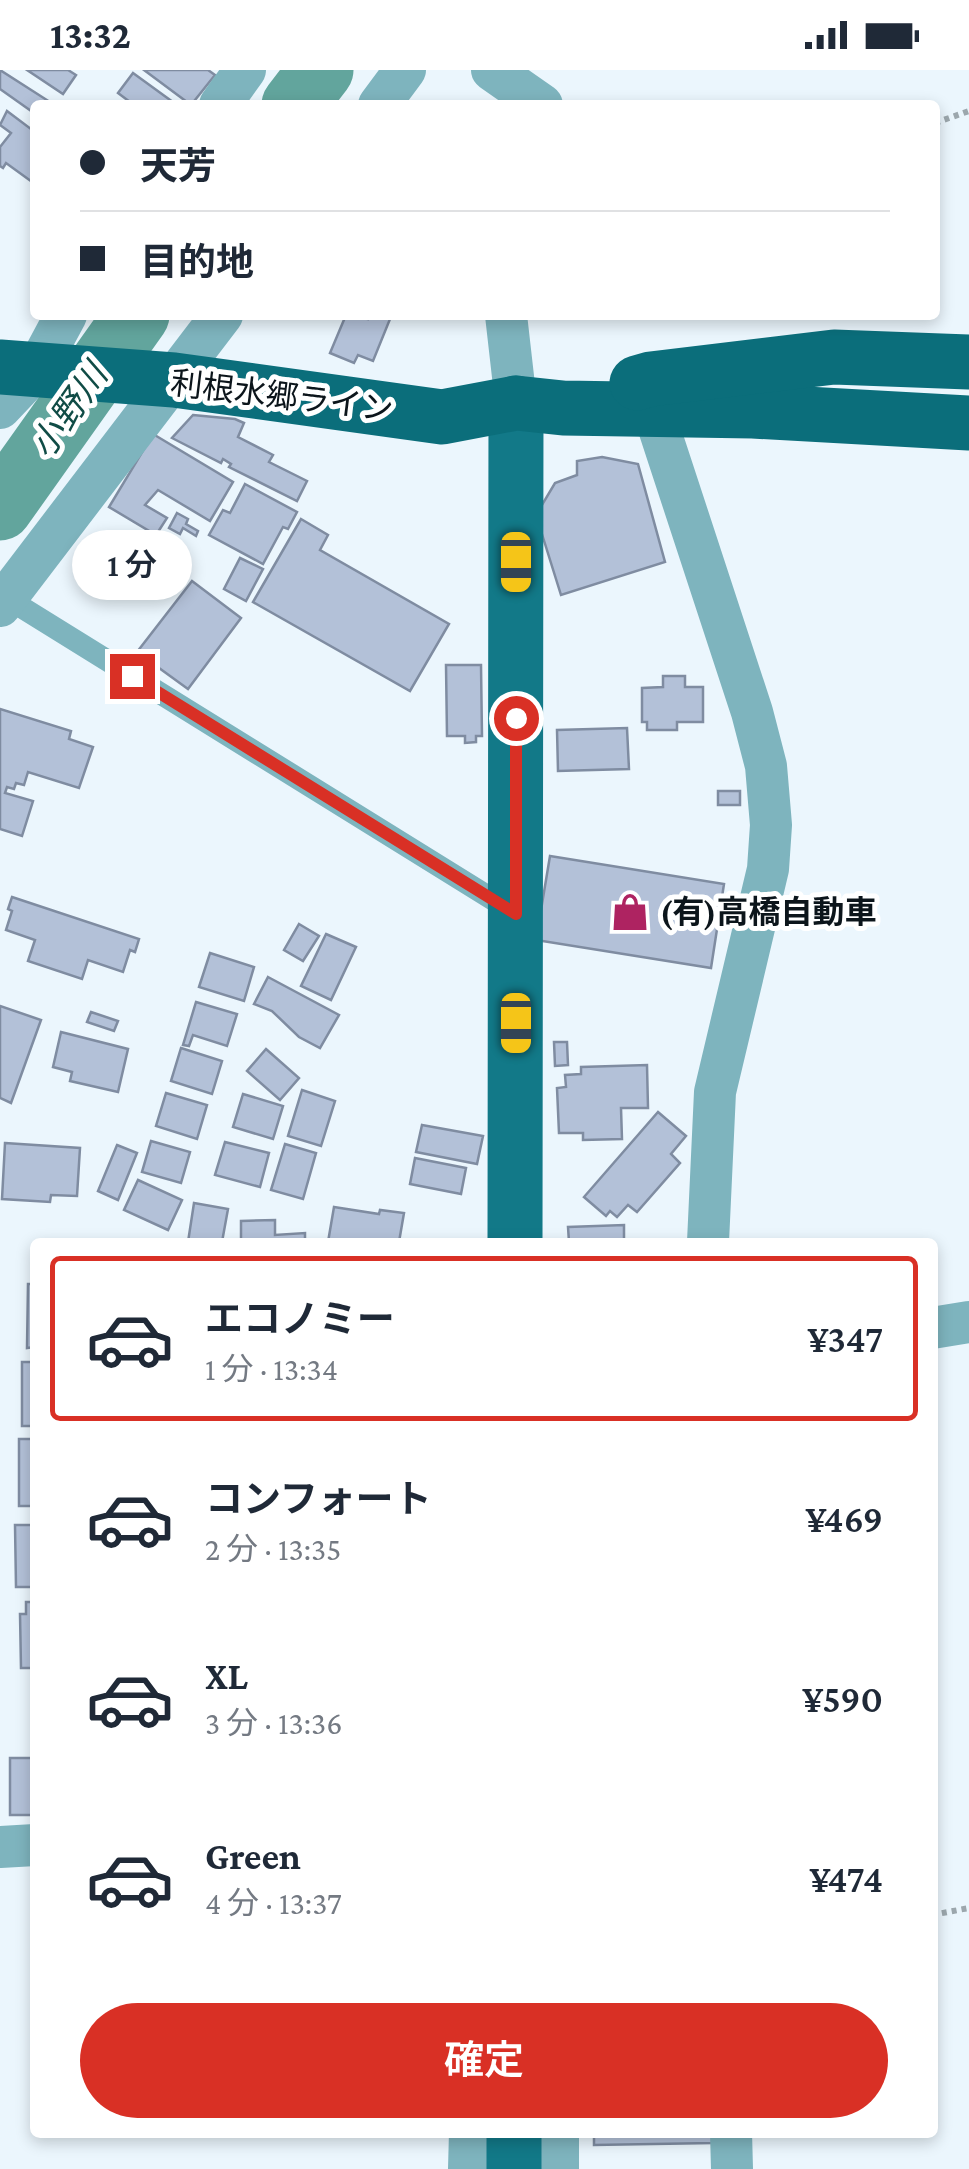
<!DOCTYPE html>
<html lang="ja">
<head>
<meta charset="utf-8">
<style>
	:root { --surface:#fff; --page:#f6f6f7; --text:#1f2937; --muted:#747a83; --line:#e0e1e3; --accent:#d93025 }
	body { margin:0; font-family:"Crimson Pro","Noto Sans JP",serif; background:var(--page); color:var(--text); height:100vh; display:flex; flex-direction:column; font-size:38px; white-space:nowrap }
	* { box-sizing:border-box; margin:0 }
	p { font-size:32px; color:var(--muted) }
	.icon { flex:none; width:55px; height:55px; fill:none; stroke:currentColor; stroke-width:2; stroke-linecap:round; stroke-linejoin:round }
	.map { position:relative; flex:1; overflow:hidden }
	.drawer { position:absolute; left:30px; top:1168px; width:908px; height:900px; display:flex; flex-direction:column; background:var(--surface); border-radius:10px; box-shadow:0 5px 15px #0003 }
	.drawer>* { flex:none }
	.hud { position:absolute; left:30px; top:30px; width:910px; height:220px; border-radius:10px; box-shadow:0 5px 15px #0003; display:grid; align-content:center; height:220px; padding:0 50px; background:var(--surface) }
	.end { position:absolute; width:45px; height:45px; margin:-22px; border:12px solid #d93025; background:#fff; box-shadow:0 0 0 5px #fff }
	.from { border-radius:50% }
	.bubble { position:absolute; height:70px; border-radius:35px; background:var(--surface); box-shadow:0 5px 15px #0003; font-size:32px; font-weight:600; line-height:70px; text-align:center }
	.car { position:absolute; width:30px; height:60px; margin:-30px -15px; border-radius:12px; box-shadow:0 0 8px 2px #0007; background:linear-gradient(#f5c518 24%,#345 0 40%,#f5c518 0 76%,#345 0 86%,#f5c518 0) }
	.hud b { display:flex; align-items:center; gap:35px; height:95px; font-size:38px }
	.hud b+b { border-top:2px solid var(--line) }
	.hud i { width:25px; height:25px; background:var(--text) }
	ul { padding:18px 0 0; list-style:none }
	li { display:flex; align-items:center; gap:30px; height:165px; margin:0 20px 15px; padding:0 30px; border:5px solid transparent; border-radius:10px }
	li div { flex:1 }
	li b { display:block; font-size:38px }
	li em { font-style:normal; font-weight:600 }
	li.active { border-color:var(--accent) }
	li>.icon { width:90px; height:90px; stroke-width:1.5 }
	.primary-button { display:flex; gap:20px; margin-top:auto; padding:20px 50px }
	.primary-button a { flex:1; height:115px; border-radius:60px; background:var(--accent); color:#fff; font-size:40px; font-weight:600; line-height:115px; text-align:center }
	.status { display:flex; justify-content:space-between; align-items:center; height:70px; padding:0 50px; background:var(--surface); direction:ltr }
	.status svg { height:28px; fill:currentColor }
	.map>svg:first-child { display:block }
</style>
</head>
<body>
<div class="status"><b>13:32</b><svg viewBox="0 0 49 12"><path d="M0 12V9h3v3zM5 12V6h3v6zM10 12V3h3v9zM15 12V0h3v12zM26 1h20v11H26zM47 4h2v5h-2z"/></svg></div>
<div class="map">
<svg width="969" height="2099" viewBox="0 0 969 2099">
	<rect width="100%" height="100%" fill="#ebf6fd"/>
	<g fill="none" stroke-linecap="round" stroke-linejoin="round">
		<g stroke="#62a59d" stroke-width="65">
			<path d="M294,35L321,0"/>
			<path d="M0,438L137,245"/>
		</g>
	</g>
	<g fill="#b3c1d8" stroke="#7f8ca1" stroke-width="2.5">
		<path d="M0,0L50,32L48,35H35L34,43L0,19Z"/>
		<path d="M27,0H68L76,5L63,24Z"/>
		<path d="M144,0H208L215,5L191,35Z"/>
		<path d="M133,3L177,35H134L118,23Z"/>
		<path d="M7,41L35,62V114L6,93L3,98L0,96V77L11,63L0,55Z"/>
		<path d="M346,245L368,249L369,245H379L390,249L373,291L358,285L354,293L330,283Z"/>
		<path d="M193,345L235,349L244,353L238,367L273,385L269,392L307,411L297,431L229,397L231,394L223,389L221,393L172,368Z"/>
		<path d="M153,364L233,412L210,451L158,420L145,435L167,448L156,465L109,437Z"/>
		<path d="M602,387L638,394L665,492L561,525L536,445L555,413L577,405V391Z"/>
		<path d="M245,414L297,442L288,459L283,457L263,494L209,465L223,440L230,443Z"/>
		<path d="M177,443L188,449L186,454L198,461L196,466L183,458L180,464L169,458Z"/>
		<path d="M301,449L328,465L320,480L449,554L410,621L253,532Z"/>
		<path d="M240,488L263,499L246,531L224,519Z"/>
		<path d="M192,511L241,548L188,619L137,582Z"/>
		<path d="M446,595H481L482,666H476V672L465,673V666H447Z"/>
		<path d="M663,606H685V617H703V652H677V660H647V652H642V618L663,617Z"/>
		<path d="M0,639L71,661L69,669L93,677L79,718L28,702L24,715L16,713L14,719L7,717L5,723L33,731L22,766L0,759Z"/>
		<path d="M627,658L629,699L558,701L557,660Z"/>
		<rect x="718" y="721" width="22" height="14"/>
		<path d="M550,786L724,814L711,898L536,870Z"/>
		<path d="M12,827L139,869L135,882L130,880L123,902L88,890L82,909L28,891L35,870L6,860L12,841L8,839Z"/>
		<path d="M299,854L319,866L303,891L284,880Z"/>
		<path d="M326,864L356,877L331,930L301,916Z"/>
		<path d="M210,883L254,897L244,931L199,917Z"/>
		<path d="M268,907L339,945L320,978L299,967L272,941L254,934Z"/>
		<path d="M196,932L237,944L227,976L193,965L189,976L183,975Z"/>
		<path d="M0,936L41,950L11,1033L0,1028Z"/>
		<path d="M91,942L118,951L114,961L87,952Z"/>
		<path d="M61,962L128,979L118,1022L70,1011L72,1002L53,997Z"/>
		<path d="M554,972H567L568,995L555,996Z"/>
		<path d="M181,978L222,991L212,1024L171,1011Z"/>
		<path d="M266,979L299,1008L280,1030L247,1001Z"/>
		<path d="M647,995L648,1038H621L622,1069L583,1070V1063H559L557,1018L566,1017L565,1005L581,1004V997Z"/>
		<path d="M302,1020L335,1031L321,1076L288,1066Z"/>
		<path d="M166,1023L207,1035L197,1069L156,1056Z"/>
		<path d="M243,1024L283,1036L273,1069L233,1057Z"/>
		<path d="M658,1042L686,1066L671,1084L680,1093L637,1142L628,1135L617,1147L610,1141L606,1146L584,1127Z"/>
		<path d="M422,1055L483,1066L477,1094L416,1082Z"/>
		<path d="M151,1071L190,1082L181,1113L142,1102Z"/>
		<path d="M225,1072L269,1083L260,1117L215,1105Z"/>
		<path d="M5,1073L80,1078L77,1126L51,1125L50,1132L2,1129Z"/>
		<path d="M285,1074L316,1083L303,1129L271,1120Z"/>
		<path d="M117,1075L137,1083L118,1130L98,1121Z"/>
		<path d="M415,1088L466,1098L461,1124L410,1114Z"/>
		<path d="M138,1110L182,1130L168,1160L124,1140Z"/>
		<path d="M194,1133L228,1139L222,1172H188Z"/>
		<path d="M334,1137L379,1144L380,1140L404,1143L399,1172H328Z"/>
		<path d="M275,1150V1165L305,1163V1172H241V1151Z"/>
		<path d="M624,1155V1172H569L568,1157Z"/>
		<path d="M28,1214H35V1277L27,1278Z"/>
		<rect x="22" y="1292" width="13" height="64"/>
		<rect x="19" y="1369" width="16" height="67"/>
		<path d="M15,1455H35V1517H16Z"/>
		<path d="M26,1532H35V1598H21L20,1544H26Z"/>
		<rect x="10" y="1688" width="25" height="57"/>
		<path d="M594,2062H713V2073L594,2075Z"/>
	</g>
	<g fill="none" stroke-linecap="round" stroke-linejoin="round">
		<g stroke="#9ca7ad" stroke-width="6" stroke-dasharray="5 5" stroke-linecap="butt">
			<path d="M935,53L969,41"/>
			<path d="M932,1845L969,1838"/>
		</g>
		<path stroke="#7eb4be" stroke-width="22" d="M5,527L513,842"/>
		<g stroke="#7eb4be" stroke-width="42">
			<path d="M492,0L542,35"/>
			<path d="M220,35L245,0"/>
			<path d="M379,35L405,0"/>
			<path d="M506,245L516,333"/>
			<path d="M0,338L37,299L66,245"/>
			<path d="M653,340L752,642L766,696L771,755L768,799L715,1022L708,1172"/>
			<path d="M0,536L222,245"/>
			<path d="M932,1258L969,1252"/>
			<path d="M0,1777L35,1775"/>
			<path d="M558,2062V2099"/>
			<path d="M731,2062L732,2099"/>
			<path d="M469,2099L470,2062"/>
		</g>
		<g stroke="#127988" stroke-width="55">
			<path d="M515,1172L516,333"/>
			<path d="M514,2099V2062"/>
		</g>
		<g stroke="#0b6e7b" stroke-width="55">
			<path d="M0,297L174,310L442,347L516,333L563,338L753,341L969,353"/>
			<path d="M637,313L651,309L834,287L969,292"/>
		</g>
	</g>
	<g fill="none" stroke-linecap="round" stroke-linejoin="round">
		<path stroke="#d93025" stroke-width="12" d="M132,606L516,844V648"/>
	</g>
	<defs>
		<g id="shop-bare" transform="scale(3)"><path d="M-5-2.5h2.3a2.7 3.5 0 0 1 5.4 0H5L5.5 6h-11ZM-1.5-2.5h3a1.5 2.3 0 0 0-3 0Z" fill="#ae2361" stroke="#fff" stroke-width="2.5" paint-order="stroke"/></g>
	</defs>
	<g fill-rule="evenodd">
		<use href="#shop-bare" x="630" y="842"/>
	</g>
	<g text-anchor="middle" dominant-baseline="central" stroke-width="10" stroke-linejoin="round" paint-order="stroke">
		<g font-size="32" fill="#0c151b" stroke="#fff">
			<text transform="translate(282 326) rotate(7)">利根水郷ライン</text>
		</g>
		<g font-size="32" font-weight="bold" fill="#0c151b" stroke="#fff" text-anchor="start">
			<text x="660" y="842">(有)高橋自動車</text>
		</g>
		<g font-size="35" font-style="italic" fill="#104c46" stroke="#fff">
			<text transform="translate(69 341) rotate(-55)">小野川</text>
		</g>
	</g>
</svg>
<i class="end from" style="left:516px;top:648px"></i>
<i class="end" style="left:132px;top:606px"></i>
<div class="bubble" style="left:72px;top:460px;width:120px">1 分</div>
<i class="car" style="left:516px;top:492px;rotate:180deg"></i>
<i class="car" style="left:516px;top:953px;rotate:180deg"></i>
<div class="hud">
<b><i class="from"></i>天芳</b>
<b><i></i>目的地</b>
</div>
<section class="drawer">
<ul>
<li class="active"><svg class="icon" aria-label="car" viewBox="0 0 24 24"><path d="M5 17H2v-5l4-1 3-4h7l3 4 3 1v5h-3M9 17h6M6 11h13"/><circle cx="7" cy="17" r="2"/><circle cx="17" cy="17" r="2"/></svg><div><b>エコノミー</b><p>1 分 · 13:34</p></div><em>¥347</em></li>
<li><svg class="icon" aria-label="car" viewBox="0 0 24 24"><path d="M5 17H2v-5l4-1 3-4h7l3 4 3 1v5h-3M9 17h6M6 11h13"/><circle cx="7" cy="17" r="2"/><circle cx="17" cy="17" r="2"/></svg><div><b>コンフォート</b><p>2 分 · 13:35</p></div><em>¥469</em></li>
<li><svg class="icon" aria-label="car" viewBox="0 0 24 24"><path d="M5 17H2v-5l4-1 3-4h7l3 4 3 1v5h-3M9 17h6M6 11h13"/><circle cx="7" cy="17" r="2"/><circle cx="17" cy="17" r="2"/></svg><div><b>XL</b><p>3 分 · 13:36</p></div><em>¥590</em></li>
<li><svg class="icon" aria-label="car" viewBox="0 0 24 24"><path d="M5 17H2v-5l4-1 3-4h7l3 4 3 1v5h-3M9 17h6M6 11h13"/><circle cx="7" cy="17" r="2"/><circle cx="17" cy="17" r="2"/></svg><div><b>Green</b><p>4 分 · 13:37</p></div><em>¥474</em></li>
</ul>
<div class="primary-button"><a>確定</a></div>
</section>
</div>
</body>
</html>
